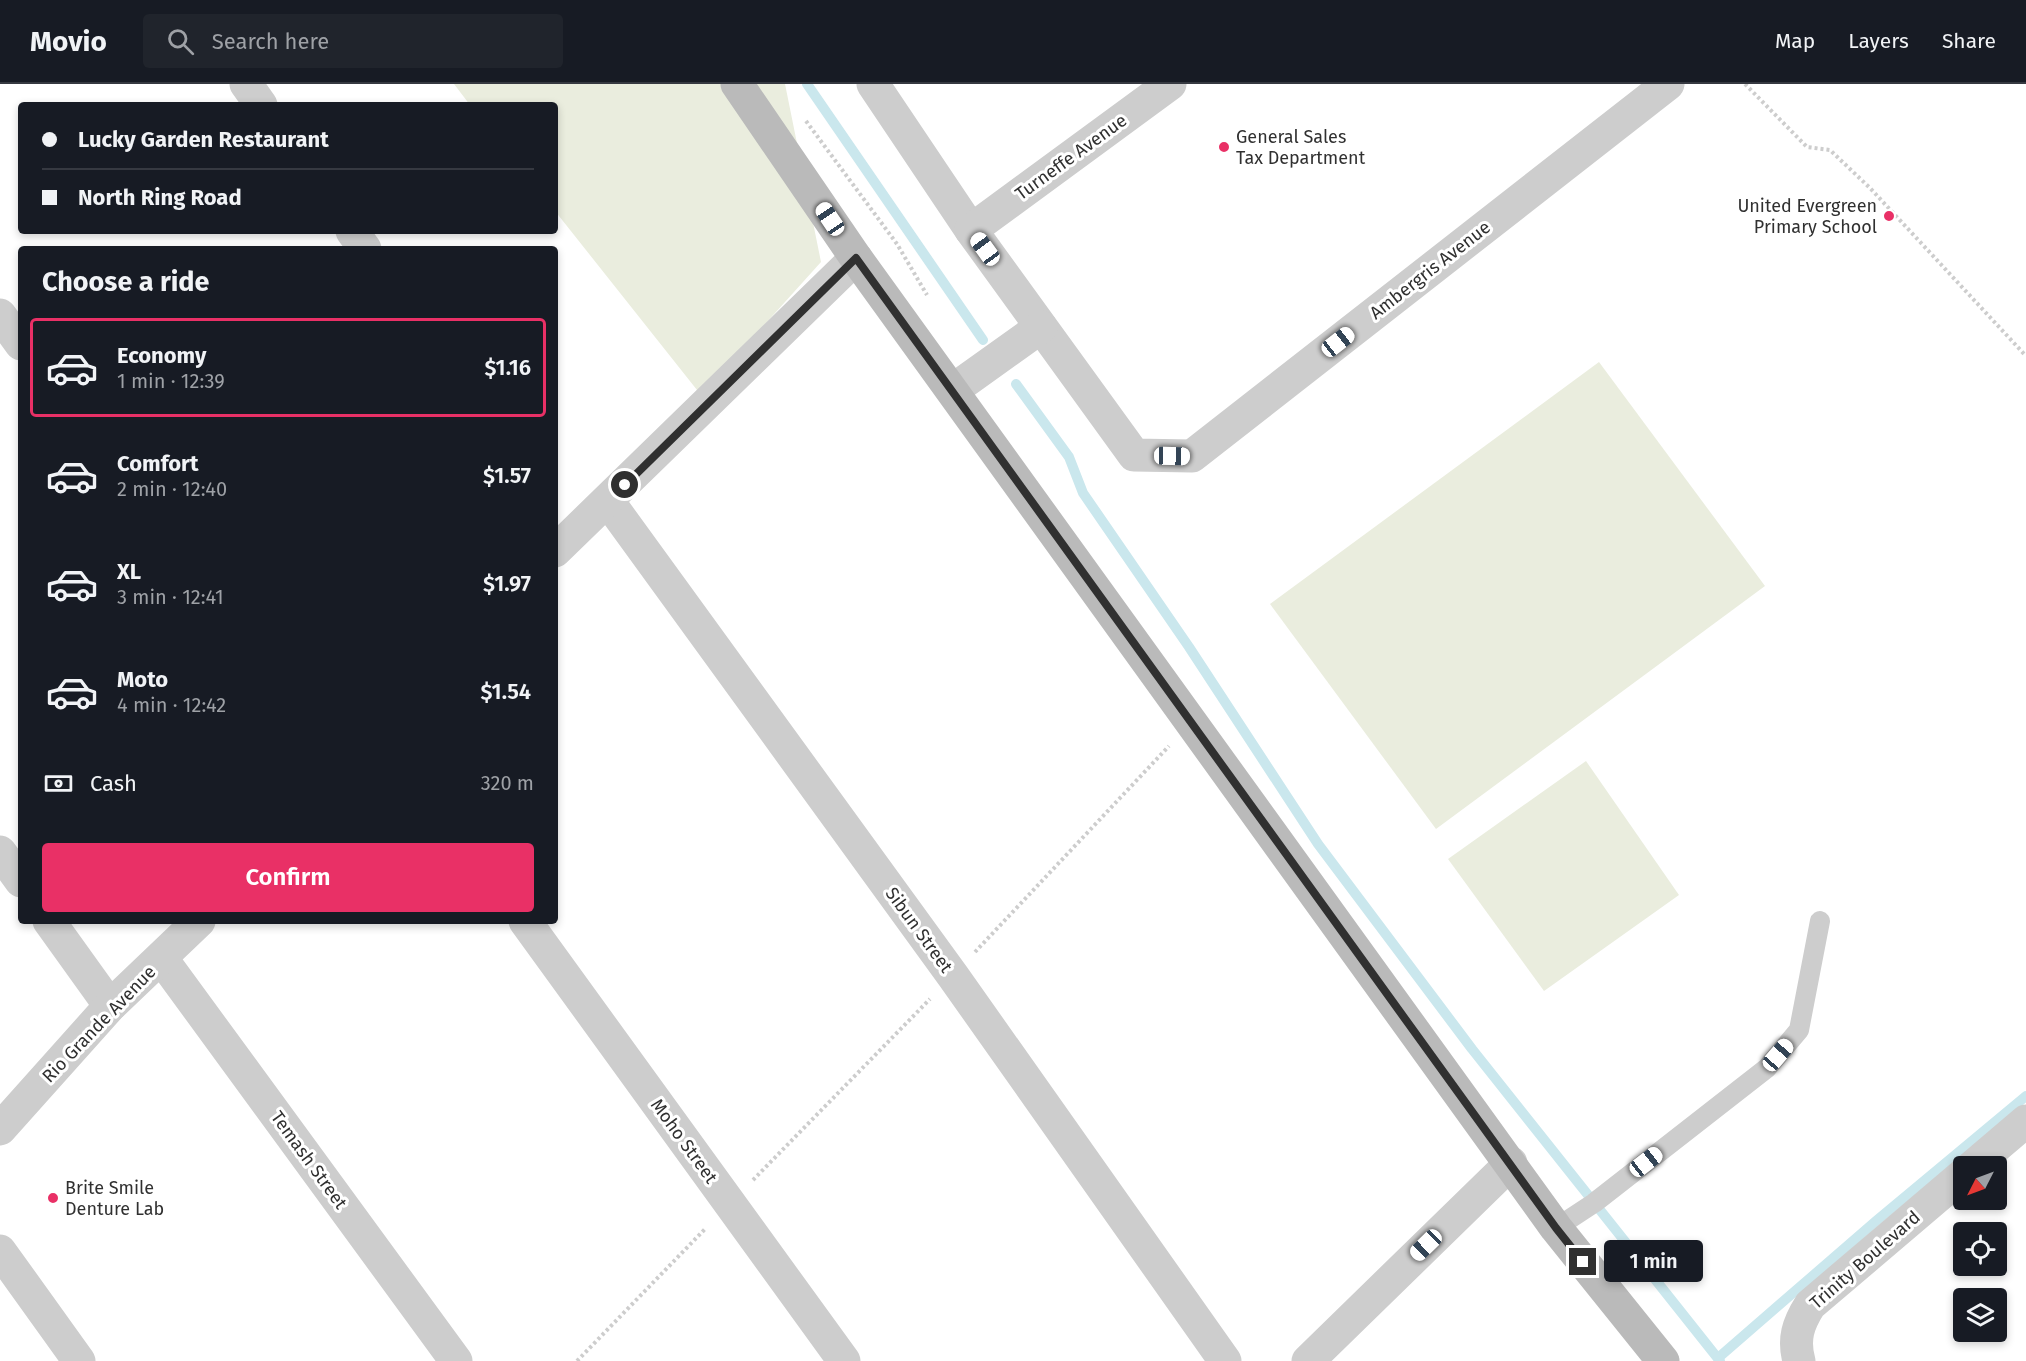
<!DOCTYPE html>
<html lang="en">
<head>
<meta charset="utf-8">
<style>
	:root { --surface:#171b24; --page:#20242c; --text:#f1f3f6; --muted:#9ea1a6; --line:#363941; --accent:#e93066 }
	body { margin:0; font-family:"Fira Sans",sans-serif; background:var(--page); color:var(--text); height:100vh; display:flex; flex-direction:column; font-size:22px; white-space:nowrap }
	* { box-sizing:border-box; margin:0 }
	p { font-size:20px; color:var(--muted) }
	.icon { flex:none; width:33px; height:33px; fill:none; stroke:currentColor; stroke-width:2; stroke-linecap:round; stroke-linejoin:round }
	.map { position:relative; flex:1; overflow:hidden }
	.side { position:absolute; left:18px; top:162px; width:540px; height:678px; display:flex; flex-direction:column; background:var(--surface); border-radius:6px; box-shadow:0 3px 9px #0003 }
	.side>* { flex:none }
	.hud { position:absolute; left:18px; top:18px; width:540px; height:132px; border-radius:6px; box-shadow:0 3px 9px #0003; display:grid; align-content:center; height:132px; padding:0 24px; background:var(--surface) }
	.needle { width:39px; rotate:228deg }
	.buttons { position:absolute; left:1953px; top:1072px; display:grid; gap:12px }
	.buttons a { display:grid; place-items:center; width:54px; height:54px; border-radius:6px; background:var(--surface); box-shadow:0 3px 9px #0003; font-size:30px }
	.end { position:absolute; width:27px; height:27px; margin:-14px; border:8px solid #303030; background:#fff; box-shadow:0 0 0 3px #fff }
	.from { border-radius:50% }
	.bubble { position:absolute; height:42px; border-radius:6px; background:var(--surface); box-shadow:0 3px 9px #0003; font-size:20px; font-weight:600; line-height:42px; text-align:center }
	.car { position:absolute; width:18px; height:36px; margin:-18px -9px; border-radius:8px; box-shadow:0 0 4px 2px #0007; background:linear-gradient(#fff 24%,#345 0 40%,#fff 0 76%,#345 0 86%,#fff 0) }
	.hud b { display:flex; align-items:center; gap:21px; height:57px; font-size:22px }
	.hud b+b { border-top:2px solid var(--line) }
	.hud i { width:15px; height:15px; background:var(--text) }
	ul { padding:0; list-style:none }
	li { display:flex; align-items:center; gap:18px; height:99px; margin:0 12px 9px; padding:0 12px; border:3px solid transparent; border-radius:6px }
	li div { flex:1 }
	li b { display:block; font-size:22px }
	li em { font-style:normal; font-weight:600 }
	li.active { border-color:var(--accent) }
	li>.icon { width:54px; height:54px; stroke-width:1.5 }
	h2 { padding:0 24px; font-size:27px; line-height:72px }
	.pay { display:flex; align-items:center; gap:15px; height:66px; padding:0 24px; font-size:22px }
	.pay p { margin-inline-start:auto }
	.action { display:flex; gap:12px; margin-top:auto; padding:12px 24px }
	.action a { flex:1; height:69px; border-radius:6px; background:var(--accent); color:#fff; font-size:24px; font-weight:600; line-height:69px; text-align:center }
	header { display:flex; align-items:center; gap:36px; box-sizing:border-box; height:84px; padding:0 30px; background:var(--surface); border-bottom:2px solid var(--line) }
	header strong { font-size:28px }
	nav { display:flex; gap:33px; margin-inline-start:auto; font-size:21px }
	.search { width:420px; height:54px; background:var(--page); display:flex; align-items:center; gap:15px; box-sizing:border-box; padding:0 21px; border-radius:6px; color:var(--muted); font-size:22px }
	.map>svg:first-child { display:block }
</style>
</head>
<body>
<header>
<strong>Movio</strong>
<div class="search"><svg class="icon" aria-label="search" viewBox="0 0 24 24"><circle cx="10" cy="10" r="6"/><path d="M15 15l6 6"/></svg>Search here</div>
<nav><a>Map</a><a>Layers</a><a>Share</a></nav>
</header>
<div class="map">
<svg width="2026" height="1277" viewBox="0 0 2026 1277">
	<rect width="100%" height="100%" fill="#fff"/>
	<g fill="#eaedde">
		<path d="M454,0H785L821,178L701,311L555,127V21H470Z"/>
		<path d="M1599,278L1765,502L1436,745L1270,520Z"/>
		<path d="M1586,677L1679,811L1544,907L1448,775Z"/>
	</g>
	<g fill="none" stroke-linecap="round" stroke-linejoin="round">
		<g stroke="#cae7ed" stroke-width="10">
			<path d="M807,0L983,256"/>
			<path d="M1016,300L1069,373L1083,409L1189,563L1318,760L1472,965L1720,1277"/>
			<path d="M1718,1274L1876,1137L2026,1012"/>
		</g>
		<g stroke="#cdcdcd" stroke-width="4" stroke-dasharray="3 3" stroke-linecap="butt">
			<path d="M1745,0L1807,63L1830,66L1870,104L2026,272"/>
			<path d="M806,37L897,160L927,211"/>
			<path d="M975,868L1169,662"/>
			<path d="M753,1096L930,915"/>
			<path d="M577,1277L706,1144"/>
		</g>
		<path stroke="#cdcdcd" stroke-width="20" d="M1556,1144L1594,1119L1767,984L1799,946L1820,837"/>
		<g stroke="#cdcdcd" stroke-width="33">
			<path d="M246,0L261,21"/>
			<path d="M873,0L971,146L1134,371L1192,372L1668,0"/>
			<path d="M971,146L1170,0"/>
			<path d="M352,147L365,165"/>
			<path d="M0,231L21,260"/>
			<path d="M953,306L1041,243"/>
			<path d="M608,417L953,892L1225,1277"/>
			<path d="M555,467L856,174"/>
			<path d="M0,768L21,797"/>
			<path d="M49,837L110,922"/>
			<path d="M525,837L844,1277"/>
			<path d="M162,875L456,1277"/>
			<path d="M0,1045L110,922L199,837"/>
			<path d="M1972,1083L2026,1037"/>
			<path d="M0,1167L79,1277"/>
			<path d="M1308,1277L1511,1079"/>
			<path d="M1799,1277C1793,1255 1798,1240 1810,1221L1964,1090"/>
		</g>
		<path stroke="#bababa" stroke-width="33" d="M737,0L856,174L1556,1144L1663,1277"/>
	</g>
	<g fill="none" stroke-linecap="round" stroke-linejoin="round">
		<path stroke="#303030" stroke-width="8" d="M625,401L856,174L1556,1144L1583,1178"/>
	</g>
	<g fill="#e93066" stroke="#fff" stroke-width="2">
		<circle cx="1224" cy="63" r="6"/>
		<circle cx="1889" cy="132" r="6"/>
		<circle cx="53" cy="1114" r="6"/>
	</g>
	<g text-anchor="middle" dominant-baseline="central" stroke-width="6" stroke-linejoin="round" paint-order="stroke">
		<g font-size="18" fill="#303030" stroke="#fff" text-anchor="start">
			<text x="1236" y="53">General Sales<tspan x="1236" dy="21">Tax Department</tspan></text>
			<text x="1877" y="122" text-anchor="end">United Evergreen<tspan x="1877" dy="21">Primary School</tspan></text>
			<text x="65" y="1104">Brite Smile<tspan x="65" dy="21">Denture Lab</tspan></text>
		</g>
		<g font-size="18" fill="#303030" stroke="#fff">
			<text transform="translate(1071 73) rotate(-36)">Turneffe Avenue</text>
			<text transform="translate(1430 186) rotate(-38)">Ambergris Avenue</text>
			<text transform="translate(919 846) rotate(54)">Sibun Street</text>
			<text transform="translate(99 940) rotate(-46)">Rio Grande Avenue</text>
			<text transform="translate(684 1057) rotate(54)">Moho Street</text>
			<text transform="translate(309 1076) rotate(54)">Temash Street</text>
			<text transform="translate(1865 1176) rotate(-41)">Trinity Boulevard</text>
		</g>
	</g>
</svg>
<div class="buttons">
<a><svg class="needle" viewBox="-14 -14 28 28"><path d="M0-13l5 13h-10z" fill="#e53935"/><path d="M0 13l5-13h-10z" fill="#9ea1a6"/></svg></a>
<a><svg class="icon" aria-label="locate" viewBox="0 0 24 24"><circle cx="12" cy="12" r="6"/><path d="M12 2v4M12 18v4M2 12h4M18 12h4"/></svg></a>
<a><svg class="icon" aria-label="layers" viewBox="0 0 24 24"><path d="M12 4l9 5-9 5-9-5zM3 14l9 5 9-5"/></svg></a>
</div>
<i class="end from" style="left:625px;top:401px"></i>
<i class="end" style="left:1583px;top:1178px"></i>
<div class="bubble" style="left:1604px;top:1156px;width:99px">1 min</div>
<i class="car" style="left:830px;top:135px;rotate:326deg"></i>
<i class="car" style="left:985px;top:165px;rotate:324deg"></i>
<i class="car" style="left:1338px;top:258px;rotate:52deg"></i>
<i class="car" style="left:1172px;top:372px;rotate:91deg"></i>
<i class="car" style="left:1778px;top:971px;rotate:41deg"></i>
<i class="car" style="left:1646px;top:1078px;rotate:52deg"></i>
<i class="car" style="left:1426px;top:1161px;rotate:226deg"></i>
<div class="hud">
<b><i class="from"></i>Lucky Garden Restaurant</b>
<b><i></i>North Ring Road</b>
</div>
<section class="side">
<h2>Choose a ride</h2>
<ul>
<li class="active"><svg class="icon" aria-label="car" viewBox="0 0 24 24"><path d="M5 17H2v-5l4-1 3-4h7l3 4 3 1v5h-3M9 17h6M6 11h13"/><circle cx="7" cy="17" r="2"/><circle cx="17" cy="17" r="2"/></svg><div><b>Economy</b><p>1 min · 12:39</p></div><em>$1.16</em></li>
<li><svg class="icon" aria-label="car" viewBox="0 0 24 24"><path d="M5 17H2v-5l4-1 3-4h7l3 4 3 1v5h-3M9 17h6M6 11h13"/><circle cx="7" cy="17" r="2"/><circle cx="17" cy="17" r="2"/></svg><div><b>Comfort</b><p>2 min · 12:40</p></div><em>$1.57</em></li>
<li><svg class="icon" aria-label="car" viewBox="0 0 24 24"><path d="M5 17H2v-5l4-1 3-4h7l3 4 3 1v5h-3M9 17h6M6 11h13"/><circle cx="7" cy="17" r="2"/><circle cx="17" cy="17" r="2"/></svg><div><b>XL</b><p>3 min · 12:41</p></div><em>$1.97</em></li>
<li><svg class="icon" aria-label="car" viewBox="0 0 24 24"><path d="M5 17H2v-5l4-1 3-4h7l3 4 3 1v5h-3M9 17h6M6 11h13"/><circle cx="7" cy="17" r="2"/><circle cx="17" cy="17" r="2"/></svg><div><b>Moto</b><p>4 min · 12:42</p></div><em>$1.54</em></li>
</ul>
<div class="pay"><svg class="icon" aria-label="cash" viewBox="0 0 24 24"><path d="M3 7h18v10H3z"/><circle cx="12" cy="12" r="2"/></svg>Cash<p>320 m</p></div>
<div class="action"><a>Confirm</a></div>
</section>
</div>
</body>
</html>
